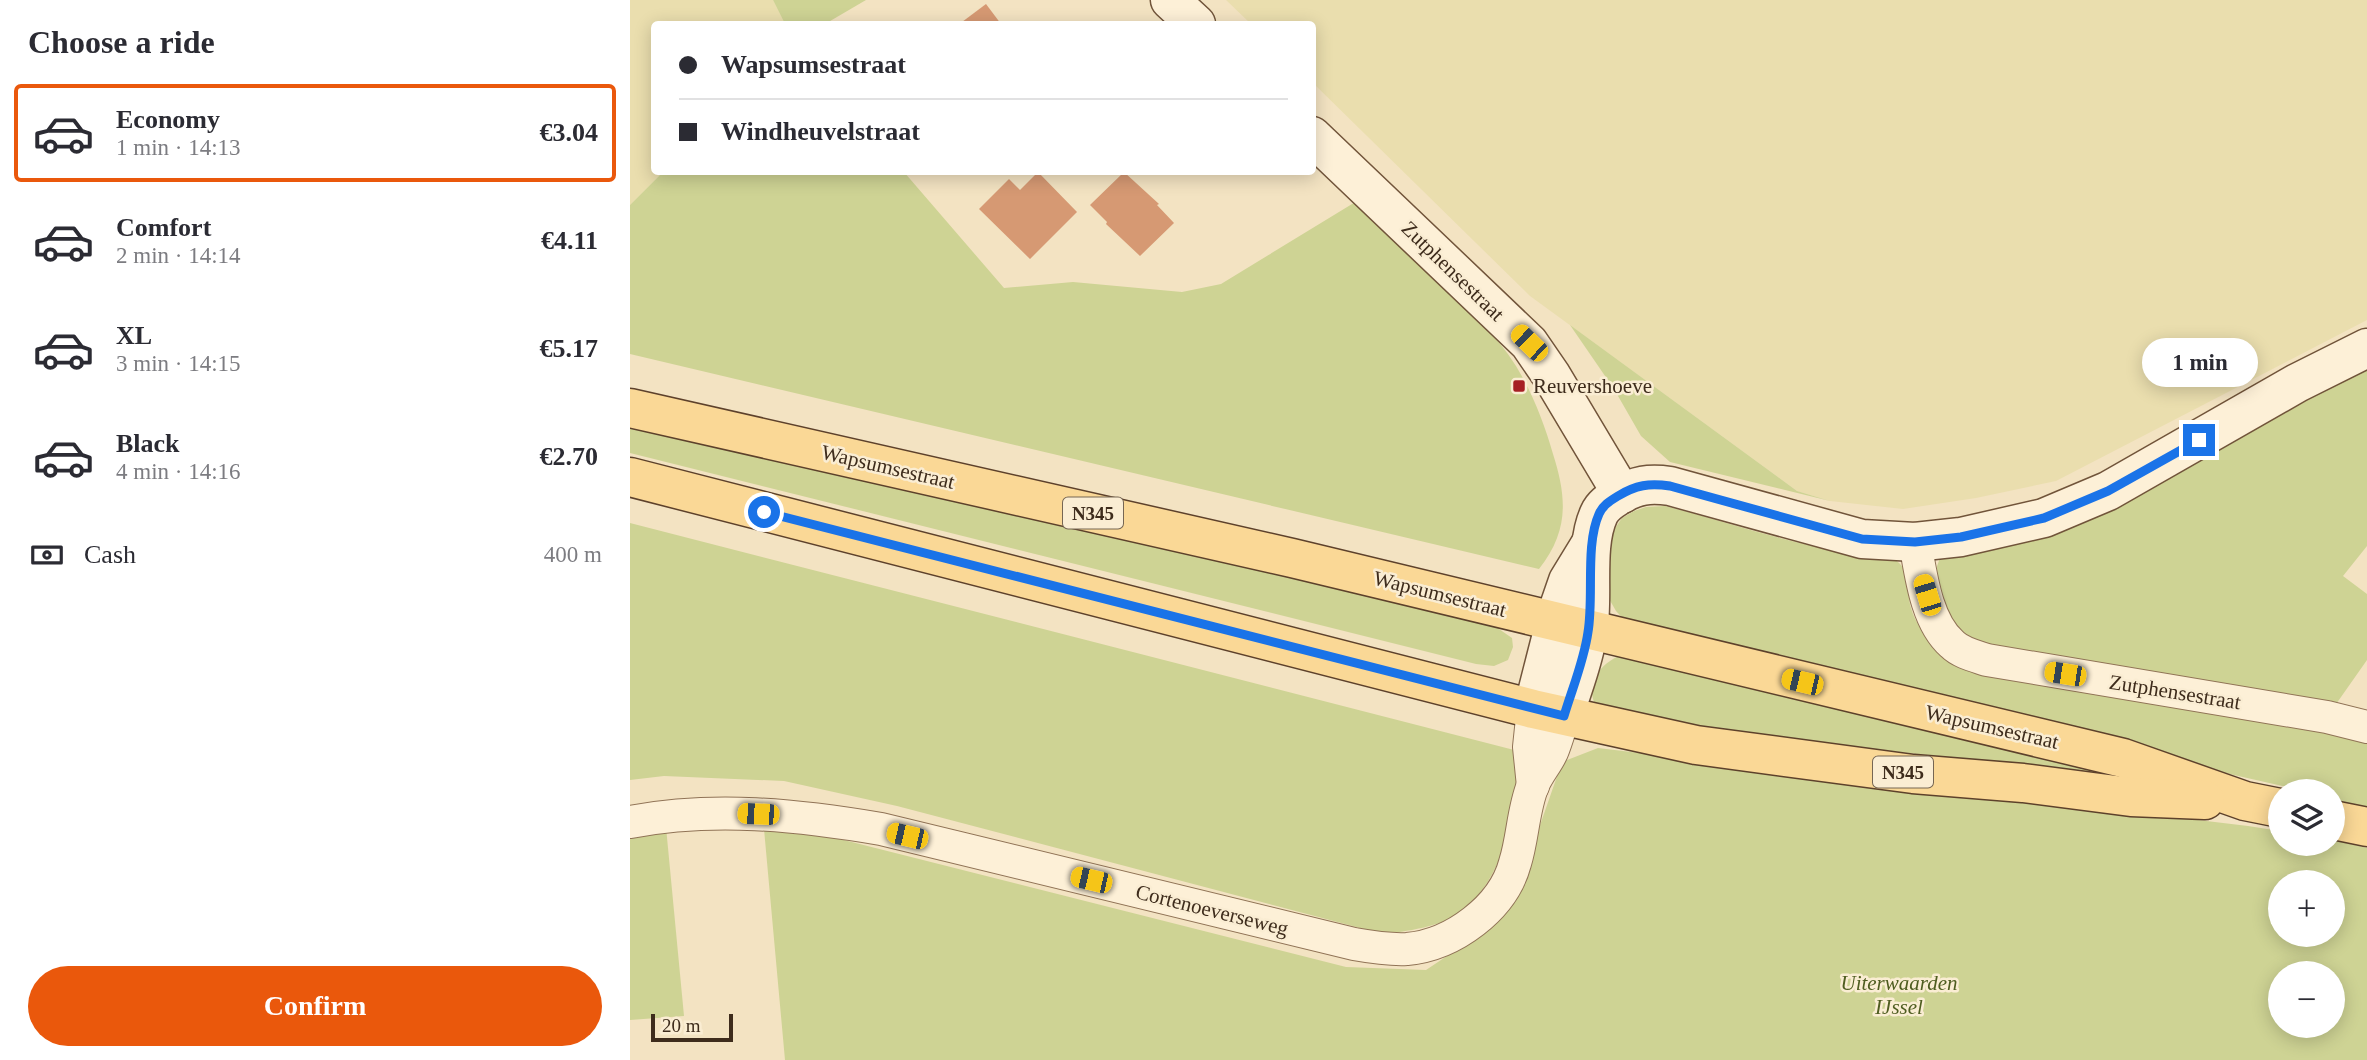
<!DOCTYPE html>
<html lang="en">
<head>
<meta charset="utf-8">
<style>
	:root { --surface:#fff; --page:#f2f2f3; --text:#2b2b33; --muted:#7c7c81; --line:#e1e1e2; --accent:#ea580c }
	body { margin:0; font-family:Georgia,serif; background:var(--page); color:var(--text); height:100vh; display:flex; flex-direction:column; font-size:26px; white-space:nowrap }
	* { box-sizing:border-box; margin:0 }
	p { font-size:23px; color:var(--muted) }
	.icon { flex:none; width:38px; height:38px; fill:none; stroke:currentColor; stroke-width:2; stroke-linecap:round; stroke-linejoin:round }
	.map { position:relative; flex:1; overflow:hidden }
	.drawer { display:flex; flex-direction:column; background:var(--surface); width:630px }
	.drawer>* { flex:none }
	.hud { position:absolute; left:21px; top:21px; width:665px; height:154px; border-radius:7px; box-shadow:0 4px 18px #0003; display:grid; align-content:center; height:154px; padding:0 28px; background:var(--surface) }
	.fabs { position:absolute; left:1638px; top:779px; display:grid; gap:14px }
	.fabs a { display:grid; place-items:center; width:77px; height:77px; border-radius:50%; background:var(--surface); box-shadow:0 4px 18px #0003; font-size:35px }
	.scale { position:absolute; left:21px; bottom:18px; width:82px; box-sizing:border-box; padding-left:7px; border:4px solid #3e2c1c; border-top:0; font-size:19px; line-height:24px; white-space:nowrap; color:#3e2c1c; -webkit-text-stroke:5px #faedd3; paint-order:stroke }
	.end { position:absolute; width:32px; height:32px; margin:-16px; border:9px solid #1a73e8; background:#fff; box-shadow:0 0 0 4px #fff }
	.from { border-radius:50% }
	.bubble { position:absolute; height:49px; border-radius:24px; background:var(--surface); box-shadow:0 4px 18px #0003; font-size:23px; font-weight:700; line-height:49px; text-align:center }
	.car { position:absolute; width:21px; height:42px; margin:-21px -10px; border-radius:9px; box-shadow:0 0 5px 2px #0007; background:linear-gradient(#f5c518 24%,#345 0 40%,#f5c518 0 76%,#345 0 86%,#f5c518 0) }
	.hud b { display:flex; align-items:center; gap:24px; height:66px; font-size:26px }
	.hud b+b { border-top:2px solid var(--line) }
	.hud i { width:18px; height:18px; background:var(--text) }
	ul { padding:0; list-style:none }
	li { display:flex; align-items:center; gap:21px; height:98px; margin:0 14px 10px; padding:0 14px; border:4px solid transparent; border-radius:7px }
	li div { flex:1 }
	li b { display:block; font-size:26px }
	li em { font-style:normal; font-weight:700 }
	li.on { border-color:var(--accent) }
	li>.icon { width:63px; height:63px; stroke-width:1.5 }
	h2 { padding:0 28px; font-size:32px; line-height:84px }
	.pay { display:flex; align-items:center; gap:18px; height:77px; padding:0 28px; font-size:26px }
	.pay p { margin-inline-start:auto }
	.button { display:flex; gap:14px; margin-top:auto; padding:14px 28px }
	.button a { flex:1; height:80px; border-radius:42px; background:var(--accent); color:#fff; font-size:28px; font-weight:700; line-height:80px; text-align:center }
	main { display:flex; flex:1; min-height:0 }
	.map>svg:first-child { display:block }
</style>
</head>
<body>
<main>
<section class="drawer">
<h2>Choose a ride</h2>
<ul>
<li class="on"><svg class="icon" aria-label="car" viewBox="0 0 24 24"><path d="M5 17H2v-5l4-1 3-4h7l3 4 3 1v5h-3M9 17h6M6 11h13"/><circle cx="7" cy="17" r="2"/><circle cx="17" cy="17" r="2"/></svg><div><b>Economy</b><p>1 min · 14:13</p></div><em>€3.04</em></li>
<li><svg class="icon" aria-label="car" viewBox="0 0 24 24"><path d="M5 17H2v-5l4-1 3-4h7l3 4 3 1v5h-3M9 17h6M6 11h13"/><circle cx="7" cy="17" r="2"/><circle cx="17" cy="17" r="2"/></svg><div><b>Comfort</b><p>2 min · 14:14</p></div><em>€4.11</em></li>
<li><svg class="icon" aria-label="car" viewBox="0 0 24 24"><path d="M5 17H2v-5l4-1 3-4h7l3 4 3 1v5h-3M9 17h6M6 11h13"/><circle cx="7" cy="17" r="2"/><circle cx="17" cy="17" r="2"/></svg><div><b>XL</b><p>3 min · 14:15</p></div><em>€5.17</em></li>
<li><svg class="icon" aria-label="car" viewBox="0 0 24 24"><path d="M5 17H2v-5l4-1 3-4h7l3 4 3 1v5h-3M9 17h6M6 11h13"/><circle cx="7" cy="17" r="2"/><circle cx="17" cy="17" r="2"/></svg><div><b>Black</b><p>4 min · 14:16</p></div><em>€2.70</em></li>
</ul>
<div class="pay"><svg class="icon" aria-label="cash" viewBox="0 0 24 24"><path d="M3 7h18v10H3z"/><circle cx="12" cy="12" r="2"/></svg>Cash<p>400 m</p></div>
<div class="button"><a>Confirm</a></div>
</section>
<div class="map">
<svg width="1737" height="1060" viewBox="0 0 1737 1060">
	<rect width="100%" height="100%" fill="#f3e3c2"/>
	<g fill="#eadeae">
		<path d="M0,0H143L155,24H24V172H33L0,205Z"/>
		<path d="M596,0H1737V320L1426,481L1346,498L1273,509L1200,501L1167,491L900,296L683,83L682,24H621Z"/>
	</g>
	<g fill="#ced394" fill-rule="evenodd">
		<path d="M143,0H236L195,24H155Z"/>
		<path d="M33,172H274L374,288L443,282L552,292L591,284L727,201C755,229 783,256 811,283C838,309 866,334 886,366C903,394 914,423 923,454C937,498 939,531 909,569L0,354V205Z"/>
		<path d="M940,325L1167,491L1200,501L1040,462L1011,436L984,389Z"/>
		<path d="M1737,364V546L1713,576L1737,594V660L1704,707L1359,653L1330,633L1317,612L1303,577L1310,558Z"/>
		<path d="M0,421L853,618L882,638L883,647L878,660L864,666L846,664L0,453Z"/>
		<path d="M1035,506C1094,521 1151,541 1211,552C1224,555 1259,554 1268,562C1280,572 1277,594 1281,608C1285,623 1296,636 1306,648L1737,740V808L1703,799V791H1674L1472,745L999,625L986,611L974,590L981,534L992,518L1004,511L1016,507Z"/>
		<path d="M0,523L888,751C887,806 877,877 830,913C813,926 774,932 753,934L267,806L154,781L34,776L0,780Z"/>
		<path d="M989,656L1376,743L1489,777L1113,734L967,708C954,687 968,665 989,656Z"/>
		<path d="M968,748L1618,826L1650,831V844H1703V840L1737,848V1060H155L134,829L190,834L716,967L796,970L856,930L893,874L932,762ZM1650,882H1703V934H1650ZM1650,973H1703V1026H1650Z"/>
		<path d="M36,827L54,1016L0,1020V831Z"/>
	</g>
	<g fill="#d69973">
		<path d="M356,4L371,24H334L332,22Z"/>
		<path d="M408,172L447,212L400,259L349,209L379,179L390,190Z"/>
		<path d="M494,172L529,204L527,205L544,223L510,256L476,224L477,222L460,205Z"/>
	</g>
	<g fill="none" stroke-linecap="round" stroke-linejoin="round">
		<g stroke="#907356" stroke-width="34">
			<g id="street">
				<path d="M1285,542C1291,575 1296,621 1322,644C1331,653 1345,656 1357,660L1697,717L1737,727"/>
				<path d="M903,786L899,747L903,709"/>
				<path d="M0,822C84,806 167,815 251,829L724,944C741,947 759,950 777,949C823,945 873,908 885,863C893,838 893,809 903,785C908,773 917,763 922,752C927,740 930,728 934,716"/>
			</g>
		</g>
		<g stroke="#71543a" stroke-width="41">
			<g id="secondary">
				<path d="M540,0L566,24"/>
				<path d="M682,136L899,343L921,375L992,494"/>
				<path d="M903,709L929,607L938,581L960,545"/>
				<path d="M934,716C942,689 954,661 958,632C964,596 954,546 969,514C973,505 980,501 988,496C1006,485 1019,483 1040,486L1232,539L1285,542L1331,537L1414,518L1478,491L1667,383L1737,348"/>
			</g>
		</g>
		<g stroke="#5d412b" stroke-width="41">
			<g id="primary">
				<path d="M0,408L662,558L1493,758L1615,801L1650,808"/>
				<path d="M0,477L903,709L1066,745L1283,774L1393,783L1501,797L1575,800"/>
				<path d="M1703,820L1737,827"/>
			</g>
		</g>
		<use href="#street" stroke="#fdf0d7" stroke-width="32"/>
		<use href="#secondary" stroke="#fdf0d7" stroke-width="38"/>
		<use href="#primary" stroke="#fad896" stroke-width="38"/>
	</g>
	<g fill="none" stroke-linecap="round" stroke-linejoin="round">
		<path stroke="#1a73e8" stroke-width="9" d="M134,512L934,716C942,689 954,661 958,632C964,597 955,545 969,514C973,505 980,501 988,496C1006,485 1019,483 1040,486L1232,539L1285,542L1331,537L1414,518L1478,491L1569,440"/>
	</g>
	<rect fill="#a61f24" stroke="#faedd3" stroke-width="2.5" x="882" y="379" width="14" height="14" rx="3.5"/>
	<g text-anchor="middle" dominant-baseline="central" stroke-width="5" stroke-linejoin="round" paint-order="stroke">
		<g fill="#faedd3" stroke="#766653" stroke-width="2">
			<rect x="433" y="497.5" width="60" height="31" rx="5"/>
			<rect x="1243" y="756.5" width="60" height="31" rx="5"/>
		</g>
		<g font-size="19" font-weight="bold" fill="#3e2c1c">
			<text x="463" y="513">N345</text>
			<text x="1273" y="772">N345</text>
		</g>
		<g font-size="21" fill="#3e2c1c" stroke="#faedd3">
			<text transform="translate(823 271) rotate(44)">Zutphensestraat</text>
			<text transform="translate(258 467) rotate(13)">Wapsumsestraat</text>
			<text transform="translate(810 594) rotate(14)">Wapsumsestraat</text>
			<text transform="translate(1545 692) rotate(9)">Zutphensestraat</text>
			<text transform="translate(1362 727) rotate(13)">Wapsumsestraat</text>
			<text transform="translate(582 910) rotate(14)">Cortenoeverseweg</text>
		</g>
		<g font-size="21" fill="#3e2c1c" stroke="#faedd3" text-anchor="start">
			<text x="903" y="386">Reuvershoeve</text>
		</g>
		<g font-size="21" font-style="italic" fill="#4f5d20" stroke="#faedd3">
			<text x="1269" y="983">Uiterwaarden<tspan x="1269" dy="24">IJssel</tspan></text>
		</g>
	</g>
</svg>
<div class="fabs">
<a><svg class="icon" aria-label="layers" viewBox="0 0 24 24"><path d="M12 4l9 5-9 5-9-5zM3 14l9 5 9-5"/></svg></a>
<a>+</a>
<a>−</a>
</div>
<div class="scale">20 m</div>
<i class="end from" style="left:134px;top:512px"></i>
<i class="end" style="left:1569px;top:440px"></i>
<div class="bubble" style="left:1512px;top:338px;width:116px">1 min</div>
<i class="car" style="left:899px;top:343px;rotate:314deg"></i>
<i class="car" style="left:1297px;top:595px;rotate:343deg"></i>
<i class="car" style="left:1435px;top:674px;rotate:279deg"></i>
<i class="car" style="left:1172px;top:682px;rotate:283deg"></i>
<i class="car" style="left:128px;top:814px;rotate:272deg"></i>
<i class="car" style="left:277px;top:836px;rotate:283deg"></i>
<i class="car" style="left:461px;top:880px;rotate:283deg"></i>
<div class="hud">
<b><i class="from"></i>Wapsumsestraat</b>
<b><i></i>Windheuvelstraat</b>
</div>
</div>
</main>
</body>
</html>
